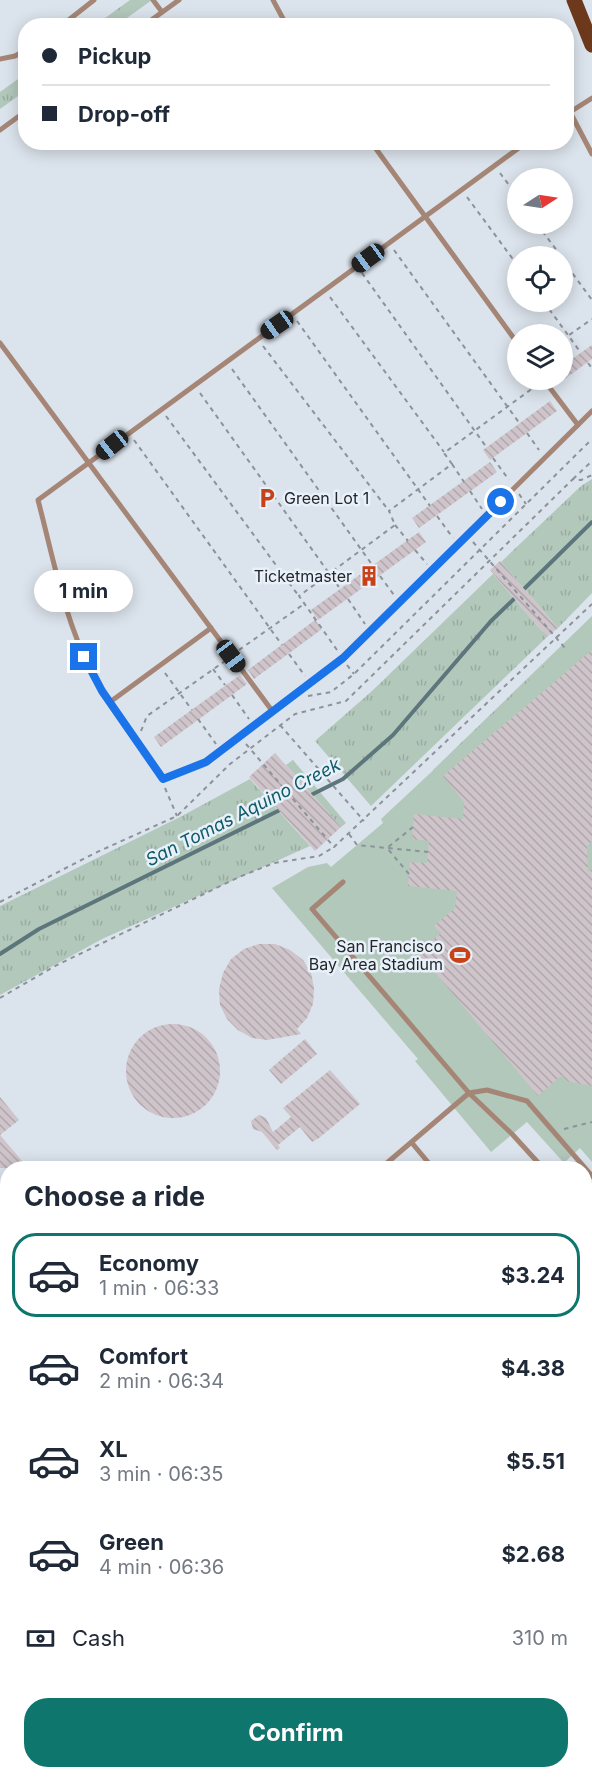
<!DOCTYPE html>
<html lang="en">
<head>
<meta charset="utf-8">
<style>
	:root { --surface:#fff; --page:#f6f6f7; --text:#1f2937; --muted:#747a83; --line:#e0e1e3; --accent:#0f766e }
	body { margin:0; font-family:Inter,sans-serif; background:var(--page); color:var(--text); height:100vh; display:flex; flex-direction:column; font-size:22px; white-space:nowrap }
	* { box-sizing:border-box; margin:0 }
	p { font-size:20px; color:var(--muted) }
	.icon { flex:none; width:33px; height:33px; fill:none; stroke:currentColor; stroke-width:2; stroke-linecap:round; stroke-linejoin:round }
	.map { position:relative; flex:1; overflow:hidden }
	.drawer { position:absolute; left:0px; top:1161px; width:592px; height:618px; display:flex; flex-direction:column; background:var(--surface); border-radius:24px 24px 0 0; box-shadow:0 3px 15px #0003 }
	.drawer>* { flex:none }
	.guide { position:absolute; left:18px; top:18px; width:556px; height:132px; border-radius:24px; box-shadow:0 3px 15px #0003; display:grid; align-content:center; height:132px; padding:0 24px; background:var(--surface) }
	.needle { width:39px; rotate:78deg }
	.tools { position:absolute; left:507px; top:168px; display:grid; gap:12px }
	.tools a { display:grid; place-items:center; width:66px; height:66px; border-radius:50%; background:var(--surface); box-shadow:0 3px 15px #0003; font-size:30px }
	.end { position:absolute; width:27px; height:27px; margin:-14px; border:8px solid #1a73e8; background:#fff; box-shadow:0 0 0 3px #fff }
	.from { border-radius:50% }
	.bubble { position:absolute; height:42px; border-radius:21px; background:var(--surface); box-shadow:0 3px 15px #0003; font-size:20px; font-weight:700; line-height:42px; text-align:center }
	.car { position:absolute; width:18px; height:36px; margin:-18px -9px; border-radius:8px; box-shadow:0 0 4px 2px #0007; background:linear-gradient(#222 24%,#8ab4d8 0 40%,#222 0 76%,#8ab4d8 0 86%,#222 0) }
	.guide b { display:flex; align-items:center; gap:21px; height:57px; font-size:22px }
	.guide b+b { border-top:2px solid var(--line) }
	.guide i { width:15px; height:15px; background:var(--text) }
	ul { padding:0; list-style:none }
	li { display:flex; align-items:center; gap:18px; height:84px; margin:0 12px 9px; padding:0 12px; border:3px solid transparent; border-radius:24px }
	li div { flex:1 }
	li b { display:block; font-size:22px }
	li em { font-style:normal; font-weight:700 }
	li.active { border-color:var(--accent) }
	li>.icon { width:54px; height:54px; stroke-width:1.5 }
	h2 { padding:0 24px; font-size:27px; line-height:72px }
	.pay { display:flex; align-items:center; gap:15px; height:66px; padding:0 24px; font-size:22px }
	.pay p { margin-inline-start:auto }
	.button { display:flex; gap:12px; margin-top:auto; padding:12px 24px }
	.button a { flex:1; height:69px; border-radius:24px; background:var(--accent); color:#fff; font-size:24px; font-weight:700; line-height:69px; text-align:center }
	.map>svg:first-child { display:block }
</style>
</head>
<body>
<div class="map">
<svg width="592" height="1779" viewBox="0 0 592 1779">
	<defs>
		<pattern id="grass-tufts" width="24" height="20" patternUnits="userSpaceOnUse" patternTransform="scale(1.5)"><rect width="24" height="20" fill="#b2c8bb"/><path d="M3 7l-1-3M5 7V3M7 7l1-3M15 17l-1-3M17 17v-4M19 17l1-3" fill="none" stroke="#99aca1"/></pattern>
		<pattern id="building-back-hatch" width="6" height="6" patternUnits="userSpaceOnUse" patternTransform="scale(1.5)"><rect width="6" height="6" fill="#cec4ca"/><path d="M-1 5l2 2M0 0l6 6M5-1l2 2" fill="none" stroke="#b1a8ae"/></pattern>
	</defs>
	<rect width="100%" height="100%" fill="#dbe3ec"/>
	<g fill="url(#grass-tufts)">
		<path d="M130,0H152L117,25L94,26Z"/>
		<path d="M25,74V91L0,109V92Z"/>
		<path d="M592,479V593L558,628L501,562L581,486Z"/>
		<path d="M493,574L547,637L371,806L315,741L372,691Z"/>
		<path d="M592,616V622L436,774L433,770Z"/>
		<path d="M293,760L346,823L341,827L286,765Z"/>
		<path d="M250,779L310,846L102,939L0,995V906L182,816Z"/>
	</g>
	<path fill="#b2c8bb" d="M592,622V1162L580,1148L564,1163L527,1122L491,1152L415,1061L418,1059L272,888L308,867L327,863L331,867L383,823L381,819Z"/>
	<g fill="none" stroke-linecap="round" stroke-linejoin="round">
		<g stroke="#5d767c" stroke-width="4">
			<path d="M522,591L592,522"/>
			<path d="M307,797L343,779L393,735L491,621L517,596"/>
			<path d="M0,954L39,929L282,809"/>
		</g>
	</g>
	<g fill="url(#building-back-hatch)">
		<path d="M592,345V359L562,381V366Z"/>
		<path d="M550,401L557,411L490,460L483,450Z"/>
		<path d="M490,462L497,472L419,528L412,518Z"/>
		<path d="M419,532L426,542L318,620L311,610Z"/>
		<path d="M500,561L558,628L547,637L490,570Z"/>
		<path d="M315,620L322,629L254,679L248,670Z"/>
		<path d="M592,650V840L587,847L588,872L592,869V1086L567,1081L562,1075L538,1096L418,952L441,933L434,926L455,908L457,891L408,886L410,862L427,863L429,841L412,839L414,814L463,819L464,802L443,776Z"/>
		<path d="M240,675L247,684L161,747L154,737Z"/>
		<path d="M275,753L341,827L315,851L249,777Z"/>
		<path d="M259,944H275L290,950L303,960L311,973L314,988L313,1004L307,1018L297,1029L301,1034L267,1040L252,1038L238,1030L227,1019L220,1005L219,989L223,973L231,959L244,949Z"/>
		<circle cx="173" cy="1071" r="47"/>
		<path d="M305,1039L317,1054L281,1084L269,1070Z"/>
		<path d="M330,1070L360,1104L319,1138L312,1142L300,1127L278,1145L280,1148L277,1150L262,1132L253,1129L251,1121L259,1115L266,1118L273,1132L291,1117L283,1108Z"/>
		<path d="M0,1097L19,1120L0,1135L23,1162L15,1168H0Z"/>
	</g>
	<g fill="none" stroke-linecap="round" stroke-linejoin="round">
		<g stroke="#8c9299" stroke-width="2" stroke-dasharray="4.5 4.5" stroke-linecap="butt">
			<path d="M500,173L518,197"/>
			<path d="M467,197L518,266"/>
			<path d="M537,224L561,256"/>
			<path d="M394,250L520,424"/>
			<path d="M562,259L592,300"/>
			<path d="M362,273L487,448"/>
			<path d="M330,297L444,452"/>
			<path d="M544,302L581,353"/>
			<path d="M297,321L430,506"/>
			<path d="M562,340L592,319"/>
			<path d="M263,346L389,511"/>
			<path d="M588,363L592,368"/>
			<path d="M232,369L373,566"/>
			<path d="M200,393L341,590"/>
			<path d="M166,416L298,595"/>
			<path d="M527,433L539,450"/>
			<path d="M134,440L282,645"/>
			<path d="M493,458L509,480"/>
			<path d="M452,464L464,482"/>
			<path d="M573,479L592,461"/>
			<path d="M470,491L482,509"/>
			<path d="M519,494L526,504"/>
			<path d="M437,516L453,538"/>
			<path d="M395,525L408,541"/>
			<path d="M473,542L565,648"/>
			<path d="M415,550L427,564"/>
			<path d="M380,576L394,595"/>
			<path d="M348,599L365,624"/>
			<path d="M239,650L304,604"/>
			<path d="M337,650L299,596L395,525L389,511L452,464L444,453L533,388L527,380"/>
			<path d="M289,654L305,676"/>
			<path d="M347,665L354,674"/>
			<path d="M213,669L225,685"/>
			<path d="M165,673L192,710"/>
			<path d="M232,695L249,719"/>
			<path d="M308,696L331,692L354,674L592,439"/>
			<path d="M198,719L216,744"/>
			<path d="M280,725L364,821"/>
			<path d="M141,731L147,716L225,661"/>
			<path d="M246,744L334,847L592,604"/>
			<path d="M165,788L177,816"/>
			<path d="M349,834L357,845L428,852"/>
			<path d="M409,874L387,848L413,827"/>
			<path d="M0,902L95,853L177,816L230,764L295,714L346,701L573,479L581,480L592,475"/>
			<path d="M0,998L57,965L239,877L274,863L319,856L334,847"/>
			<path d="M564,1129L592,1122"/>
		</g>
		<g stroke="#a58676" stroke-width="5">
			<path d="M153,0L162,12"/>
			<path d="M273,0L287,26"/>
			<path d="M61,26L94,0"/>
			<path d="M143,26L179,0"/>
			<path d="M0,59L15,56L26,50"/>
			<path d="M570,112L592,154"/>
			<path d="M567,114L592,98"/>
			<path d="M0,130L26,111"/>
			<path d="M371,142L518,344"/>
			<path d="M527,142L38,500C53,557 64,618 91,671C110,709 139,744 163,779L206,762L343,658L592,411"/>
			<path d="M0,343L273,712"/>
			<path d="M544,380L578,425"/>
			<path d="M110,702L211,628"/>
			<path d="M343,882L312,909L469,1093L512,1134L543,1168"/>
			<path d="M469,1093L487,1090L527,1101L592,1176"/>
			<path d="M412,1143L432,1167L429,1168"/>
			<path d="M381,1168L469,1093"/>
			<path d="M585,1216L592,1224"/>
			<path d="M585,1320L592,1314"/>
			<path d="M585,1454L592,1448"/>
			<path d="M585,1609L592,1603"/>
			<path d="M585,1645L592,1653"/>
			<path d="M124,1772L130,1779"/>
			<path d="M298,1772L305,1779"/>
			<path d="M531,1772L537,1779"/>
			<path d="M108,1773L110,1772"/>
			<path d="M266,1779L274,1772"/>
		</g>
		<g stroke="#a58676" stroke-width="10">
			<path d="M0,1227L8,1236"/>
			<path d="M0,1436L8,1430"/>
			<path d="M0,1581L8,1588"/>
			<path d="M0,1748L8,1757"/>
			<path d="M19,1772L26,1779"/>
			<path d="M241,1772L247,1779"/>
			<path d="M455,1772L462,1779"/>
			<path d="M166,1779L175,1772"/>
		</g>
		<path stroke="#6d391c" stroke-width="15" d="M574,0L592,45"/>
	</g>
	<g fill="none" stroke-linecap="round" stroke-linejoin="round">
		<path stroke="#1a73e8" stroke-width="8" d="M84,657L102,691L163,779L206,762L343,658L501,502"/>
	</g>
	<defs>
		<g id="parking-bare" transform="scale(1.62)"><path d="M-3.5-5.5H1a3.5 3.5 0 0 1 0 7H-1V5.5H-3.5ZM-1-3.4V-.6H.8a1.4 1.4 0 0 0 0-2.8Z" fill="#c94116" stroke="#e8f0f9" stroke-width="2.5" paint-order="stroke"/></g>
		<g id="building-bare" transform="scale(1.62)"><path d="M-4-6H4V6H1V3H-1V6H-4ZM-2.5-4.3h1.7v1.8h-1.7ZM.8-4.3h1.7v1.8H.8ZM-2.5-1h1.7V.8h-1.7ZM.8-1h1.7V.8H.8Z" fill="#c94116" stroke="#e8f0f9" stroke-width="2.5" paint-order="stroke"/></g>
		<g id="stadium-bare" transform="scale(1.62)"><path d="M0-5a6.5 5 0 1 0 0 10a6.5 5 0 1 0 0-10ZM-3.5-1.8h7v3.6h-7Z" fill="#c94116" stroke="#e8f0f9" stroke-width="2.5" paint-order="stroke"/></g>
	</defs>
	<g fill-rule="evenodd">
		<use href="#parking-bare" x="267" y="498"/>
		<use href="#building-bare" x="369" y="576"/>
		<use href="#stadium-bare" x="460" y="955"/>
	</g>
	<g text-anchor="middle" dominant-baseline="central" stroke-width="5" stroke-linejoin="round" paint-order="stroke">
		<g font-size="16" fill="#24272a" stroke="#e8f0f9" text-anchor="end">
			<text x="284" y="498" text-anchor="start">Green Lot 1</text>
			<text x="352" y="576">Ticketmaster</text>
			<text x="443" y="946">San Francisco<tspan x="443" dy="18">Bay Area Stadium</tspan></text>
		</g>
		<g font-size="18" font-style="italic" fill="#105b67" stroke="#e8f0f9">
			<text transform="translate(243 812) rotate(-27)">San Tomas Aquino Creek</text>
		</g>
	</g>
</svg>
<div class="tools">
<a><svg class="needle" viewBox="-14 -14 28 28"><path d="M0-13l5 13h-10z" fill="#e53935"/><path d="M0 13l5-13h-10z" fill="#747a83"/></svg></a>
<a><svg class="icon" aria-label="locate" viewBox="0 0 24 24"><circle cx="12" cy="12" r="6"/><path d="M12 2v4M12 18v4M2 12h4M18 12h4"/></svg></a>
<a><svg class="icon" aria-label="layers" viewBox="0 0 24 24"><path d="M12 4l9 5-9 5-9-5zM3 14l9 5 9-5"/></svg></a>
</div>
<i class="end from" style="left:501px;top:502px"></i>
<i class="end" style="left:84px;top:657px"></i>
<div class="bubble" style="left:34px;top:570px;width:99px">1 min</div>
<i class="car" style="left:368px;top:258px;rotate:234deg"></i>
<i class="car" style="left:277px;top:325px;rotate:235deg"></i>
<i class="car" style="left:112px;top:445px;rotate:232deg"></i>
<i class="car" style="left:231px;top:656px;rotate:143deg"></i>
<div class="guide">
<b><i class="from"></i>Pickup</b>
<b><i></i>Drop-off</b>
</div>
<section class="drawer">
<h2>Choose a ride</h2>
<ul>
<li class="active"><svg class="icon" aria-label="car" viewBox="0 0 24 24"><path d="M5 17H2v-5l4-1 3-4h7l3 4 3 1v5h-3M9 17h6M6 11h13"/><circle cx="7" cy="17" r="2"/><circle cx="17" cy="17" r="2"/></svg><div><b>Economy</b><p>1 min · 06:33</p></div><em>$3.24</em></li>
<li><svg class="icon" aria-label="car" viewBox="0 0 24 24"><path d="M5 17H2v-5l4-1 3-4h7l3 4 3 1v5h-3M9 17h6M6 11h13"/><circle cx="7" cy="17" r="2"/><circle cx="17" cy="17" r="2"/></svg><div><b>Comfort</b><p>2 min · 06:34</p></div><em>$4.38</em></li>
<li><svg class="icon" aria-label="car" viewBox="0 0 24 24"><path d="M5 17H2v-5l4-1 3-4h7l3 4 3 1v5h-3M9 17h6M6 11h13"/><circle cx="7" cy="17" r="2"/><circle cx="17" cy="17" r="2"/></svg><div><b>XL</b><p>3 min · 06:35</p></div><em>$5.51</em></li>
<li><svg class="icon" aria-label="car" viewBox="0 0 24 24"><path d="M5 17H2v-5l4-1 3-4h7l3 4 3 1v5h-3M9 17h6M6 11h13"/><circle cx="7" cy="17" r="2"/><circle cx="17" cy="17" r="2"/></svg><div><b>Green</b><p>4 min · 06:36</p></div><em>$2.68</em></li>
</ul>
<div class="pay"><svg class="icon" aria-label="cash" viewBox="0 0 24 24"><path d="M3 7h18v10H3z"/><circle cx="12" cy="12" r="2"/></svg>Cash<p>310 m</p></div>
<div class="button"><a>Confirm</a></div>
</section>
</div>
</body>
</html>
